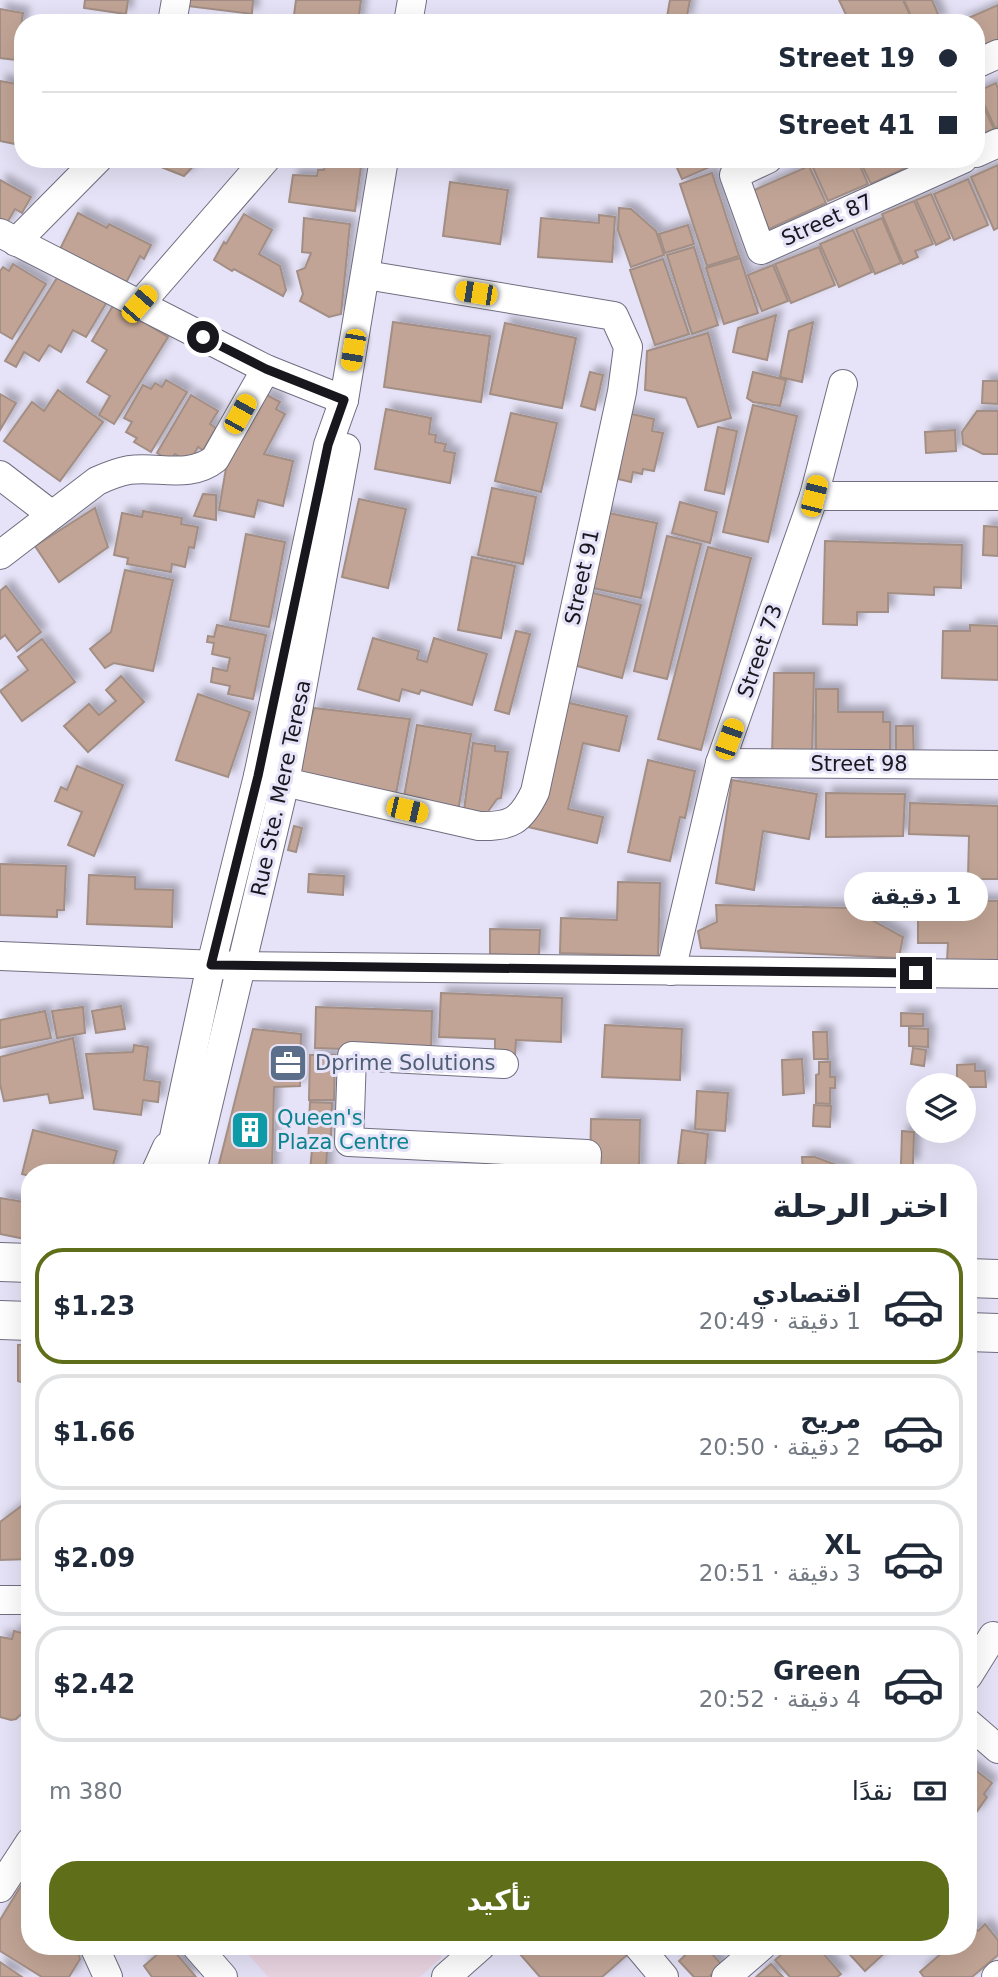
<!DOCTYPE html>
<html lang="ar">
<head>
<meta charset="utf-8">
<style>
	:root { --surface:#fff; --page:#f2f2f3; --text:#1f2937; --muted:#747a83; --line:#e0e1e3; --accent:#5e6e19 }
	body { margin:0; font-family:"DejaVu Sans",Vazirmatn,sans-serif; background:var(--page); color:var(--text); direction:rtl; height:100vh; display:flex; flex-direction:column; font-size:26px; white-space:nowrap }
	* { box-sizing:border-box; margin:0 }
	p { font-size:23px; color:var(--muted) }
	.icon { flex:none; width:38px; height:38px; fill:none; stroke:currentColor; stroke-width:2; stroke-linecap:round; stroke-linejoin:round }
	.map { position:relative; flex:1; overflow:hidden; direction:ltr }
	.details { position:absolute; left:21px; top:1164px; width:956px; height:791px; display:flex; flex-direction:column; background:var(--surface); border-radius:28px; box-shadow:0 7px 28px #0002; direction:rtl }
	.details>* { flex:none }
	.top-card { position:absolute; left:14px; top:14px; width:971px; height:154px; border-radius:28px; box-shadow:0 7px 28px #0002; direction:rtl; display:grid; align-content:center; height:154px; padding:0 28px; background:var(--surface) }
	.controls { position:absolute; left:906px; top:1073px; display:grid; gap:14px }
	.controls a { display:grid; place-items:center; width:70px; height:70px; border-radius:50%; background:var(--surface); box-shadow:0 7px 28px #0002; font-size:35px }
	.end { position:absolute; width:32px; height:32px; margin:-16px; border:9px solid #18171e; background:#fff; box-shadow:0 0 0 4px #fff }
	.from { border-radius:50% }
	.bubble { position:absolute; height:49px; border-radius:24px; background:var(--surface); box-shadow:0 7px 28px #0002; font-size:23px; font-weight:800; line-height:49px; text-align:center; direction:rtl }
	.car { position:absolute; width:21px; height:42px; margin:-21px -10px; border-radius:9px; box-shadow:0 0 5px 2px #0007; background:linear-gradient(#f5c518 24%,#345 0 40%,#f5c518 0 76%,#345 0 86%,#f5c518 0) }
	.top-card b { display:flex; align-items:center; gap:24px; height:66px; font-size:26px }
	.top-card b+b { border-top:2px solid var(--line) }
	.top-card i { width:18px; height:18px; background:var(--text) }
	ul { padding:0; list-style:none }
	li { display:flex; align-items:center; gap:21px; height:116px; margin:0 14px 10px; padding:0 14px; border:4px solid var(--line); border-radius:28px }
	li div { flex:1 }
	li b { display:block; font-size:26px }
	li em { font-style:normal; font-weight:800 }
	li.on { border-color:var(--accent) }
	li>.icon { width:63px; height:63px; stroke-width:1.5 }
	h2 { padding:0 28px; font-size:32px; line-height:84px }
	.pay { display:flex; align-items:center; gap:18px; height:77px; padding:0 28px; font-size:26px }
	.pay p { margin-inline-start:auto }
	.button { display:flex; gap:14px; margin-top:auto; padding:14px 28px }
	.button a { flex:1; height:80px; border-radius:28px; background:var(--accent); color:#fff; font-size:28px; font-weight:800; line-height:80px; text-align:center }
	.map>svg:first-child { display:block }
</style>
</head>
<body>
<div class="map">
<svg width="998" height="1977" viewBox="0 0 998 1977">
	<defs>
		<filter id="shadow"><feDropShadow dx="6" dy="-6" stdDeviation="3.5" flood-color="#0004"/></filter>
	</defs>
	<rect width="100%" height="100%" fill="#e6e3f8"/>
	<path fill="#ead5e2" d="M241,1946H432L442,1957L420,1977H268Z"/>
	<g fill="#c1a495" stroke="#a28e84" stroke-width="2" filter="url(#shadow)">
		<path d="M85,0H128L126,14L84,8Z"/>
		<path d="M188,0H253L252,14L187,6Z"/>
		<path d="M296,0H361L358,23H293Z"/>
		<path d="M670,0H690L686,21L667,17Z"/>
		<path d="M839,0H903L911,17L903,21L904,23H850Z"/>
		<path d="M904,0H932L941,21L914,23Z"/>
		<path d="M998,5V43L976,52V23H957Z"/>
		<path d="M0,9L23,13L16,60L0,58Z"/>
		<path d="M0,81L23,85V102L15,144L0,141Z"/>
		<path d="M996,83L998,89V127L995,128L978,91Z"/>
		<path d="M976,91L994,129L976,137Z"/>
		<path d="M141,159H200L184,176Z"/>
		<path d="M326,159H362L355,211L289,202L293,175L317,176L318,170H324Z"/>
		<path d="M673,159H728L682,179Z"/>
		<path d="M819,159H857L868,184L828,201L811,163Z"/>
		<path d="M859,159H917L918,162L871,184Z"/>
		<path d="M998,165V228L994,230L971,177Z"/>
		<path d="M809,166L826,203L769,229L752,191Z"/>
		<path d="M712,173L739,256L707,266L680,184Z"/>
		<path d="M968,179L988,225L954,240L934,194Z"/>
		<path d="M0,180L31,197L22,213L15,209L4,228L0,225Z"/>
		<path d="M450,182L508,190L500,244L443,236Z"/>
		<path d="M931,194L950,238L936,245L916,200Z"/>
		<path d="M914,201L933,244L915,251L918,257L903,264L882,214Z"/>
		<path d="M619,208L631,209L656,231L664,255L631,267L618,230Z"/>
		<path d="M78,213L107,228L109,224L151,245L144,259L140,256L126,283L60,249Z"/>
		<path d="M244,214L272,230L259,254L280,266L286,290L283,296L234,269L232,271L214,260L224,242L226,244Z"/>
		<path d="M599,215L615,217L612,262L538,257L541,218L599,223Z"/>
		<path d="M304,218L350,224L341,314L329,317L300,301L303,294L297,271L305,268L311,253L302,252Z"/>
		<path d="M882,218L901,263L875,274L856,229Z"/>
		<path d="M688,225L694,244L665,253L659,234Z"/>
		<path d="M853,230L872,272L839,287L820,244Z"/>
		<path d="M694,247L718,325L692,334L667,255Z"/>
		<path d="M819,247L835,285L791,303L775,264Z"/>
		<path d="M740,258L758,313L724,324L706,268Z"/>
		<path d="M663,259L689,334L655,345L630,270Z"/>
		<path d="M13,264L46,284L12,339L0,332V271L3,267L9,271Z"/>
		<path d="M773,265L788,301L762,311L748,275Z"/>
		<path d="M60,273L108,300L86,337L73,330L61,352L49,345L39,361L24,352L16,367L5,361Z"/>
		<path d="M114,304L168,337L114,424L99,415L110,396L87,382L107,350L92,341Z"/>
		<path d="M776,315L767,360L733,352L738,328Z"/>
		<path d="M393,322L490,336L481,402L384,387Z"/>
		<path d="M813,322L802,382L780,377L789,331Z"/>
		<path d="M505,323L576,338L562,408L490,394Z"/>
		<path d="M708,333L731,418L698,427L686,398L645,390L647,351Z"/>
		<path d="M590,372L603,375L595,410L581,406Z"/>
		<path d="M753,372L786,380L780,406L753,402L747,398Z"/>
		<path d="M166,380L187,392L151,452L134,442L137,438L126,432L132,422L124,418L143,385L151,389L155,383L162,387Z"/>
		<path d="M983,381H998V404L982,403Z"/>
		<path d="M58,390L103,422L60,481L4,441L32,402L44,411Z"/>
		<path d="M0,394L16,403L0,430Z"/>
		<path d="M265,394L280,402L276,409L285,414L264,454L293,461L283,506L258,500L254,517L219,510L226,468Z"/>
		<path d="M191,395L218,411L210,424L216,428L203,450L198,447L189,463L175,454L171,461L157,453Z"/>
		<path d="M753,405L797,416L768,542L723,532Z"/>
		<path d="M386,409L431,418L429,434L436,435L435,442L446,444L444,451L455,453L450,483L375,469Z"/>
		<path d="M977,411H998V454H983L963,444L962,432Z"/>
		<path d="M623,412L654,419L652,431L663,433L654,471L643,469L642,474L633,472L631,482L618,479L620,470L611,468Z"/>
		<path d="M511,413L557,423L541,492L495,481Z"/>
		<path d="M718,427L737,431L724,494L705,490Z"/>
		<path d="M955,430L956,451L926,453L925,432Z"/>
		<path d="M492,488L536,497L523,564L478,555Z"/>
		<path d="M203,494L216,495V520L194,516Z"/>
		<path d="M359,499L406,509L388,588L342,577Z"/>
		<path d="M680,502L717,512L710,543L672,533Z"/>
		<path d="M95,508L108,547L59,582L35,546Z"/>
		<path d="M143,511L182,518L181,524L198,527L194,548L189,547L185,567L172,564L171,572L127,564L128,558L114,555L122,513L142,517Z"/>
		<path d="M599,511L657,523L641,598L583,586Z"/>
		<path d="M984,526L998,527V556L983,555Z"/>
		<path d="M246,534L285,542L269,627L230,620Z"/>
		<path d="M667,536L701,544L667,679L634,671Z"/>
		<path d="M825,541L962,545L961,588L934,587V595L888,593V612H857V625L823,624Z"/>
		<path d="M708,547L751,558L701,750L658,739Z"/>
		<path d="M472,557L515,566L501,638L458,630Z"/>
		<path d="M125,570L173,580L153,671L114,663L105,668L90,649L111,632Z"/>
		<path d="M6,586L41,632L17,651L5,635L0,639V591Z"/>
		<path d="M585,591L641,605L622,678L566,663Z"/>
		<path d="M217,625L266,635L253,699L228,694L230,686L211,682L213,668L227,671L230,658L212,654L214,643L207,642L208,636L214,637Z"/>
		<path d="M970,625L998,626V680L942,678L943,631H970Z"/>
		<path d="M516,631L530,634L509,714L495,710Z"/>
		<path d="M373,638L419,651L417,659L427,662L434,638L487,654L472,705L421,690L419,694L402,689L399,701L358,689Z"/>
		<path d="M42,639L75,682L22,721L0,691L28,670L18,657Z"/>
		<path d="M774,673H814L812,757L772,756Z"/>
		<path d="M121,676L144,702L88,752L64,726L89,704L99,715L116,701L106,690Z"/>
		<path d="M816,689H838V712H883V722H890V758H816Z"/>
		<path d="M198,694L250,712L228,777L176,760Z"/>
		<path d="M556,700L627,716L619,751L583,743L568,809L603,817L597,843L528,827Z"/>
		<path d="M314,708L410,719L395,799L296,777Z"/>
		<path d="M417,725L471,734L458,811L403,802Z"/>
		<path d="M896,726H913L914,760H896Z"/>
		<path d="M473,743L495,746V751L508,752L501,798L497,799L487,813L464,810Z"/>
		<path d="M648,760L695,771L685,818L680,817L670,861L628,852Z"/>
		<path d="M77,766L123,785L94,856L68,845L82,812L55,801L61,787L67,790Z"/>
		<path d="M732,780L817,794L809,839L763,831L754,890L716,883Z"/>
		<path d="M826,793L905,794L903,836L826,837Z"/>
		<path d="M910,803L998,806V879H968L969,836L909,834Z"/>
		<path d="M294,826L302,828L296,852L288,850Z"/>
		<path d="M0,864L66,866L64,910H57V917L0,915Z"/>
		<path d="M309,874L344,876L343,895L308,892Z"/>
		<path d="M89,875L135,877V889L173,890L172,927L87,924Z"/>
		<path d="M618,882L660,883L658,956L560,953L561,918L617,920Z"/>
		<path d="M918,900L998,901V961L947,960L948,943H918Z"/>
		<path d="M716,905L850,908L903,937L899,958L701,948L698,931L717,922Z"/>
		<path d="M490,929L540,930L539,956L490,954Z"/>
		<path d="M441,993L562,998L561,1042L516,1040L515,1056L495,1055V1039L439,1037Z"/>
		<path d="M121,1006L125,1029L96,1033L92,1011Z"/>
		<path d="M83,1007L85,1033L57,1038L52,1011Z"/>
		<path d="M316,1007L432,1011L431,1052L315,1048Z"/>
		<path d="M45,1011L51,1038L0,1048V1020Z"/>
		<path d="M901,1013L923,1014V1026H901Z"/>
		<path d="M605,1025L682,1029L680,1080L602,1077Z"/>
		<path d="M909,1028L928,1029V1047L909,1046Z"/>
		<path d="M253,1029L301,1034L300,1086L274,1087L272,1172H217Z"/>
		<path d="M813,1032H827L828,1059H814Z"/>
		<path d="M73,1038L83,1098L50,1103L48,1094L4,1101L0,1084V1057Z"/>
		<path d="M134,1045L148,1047L144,1080L160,1082L158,1102L143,1100L141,1115L94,1109L86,1054L133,1052Z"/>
		<path d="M913,1048L926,1050L924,1066L911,1064Z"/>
		<path d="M310,1055H335L334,1100H309Z"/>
		<path d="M802,1059L804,1093L783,1095L782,1060Z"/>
		<path d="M819,1062H830V1077H835V1088H830V1104L816,1103V1075L819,1074Z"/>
		<path d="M975,1064V1071H985L986,1087H964V1085H957V1065Z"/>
		<path d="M915,1089L919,1090V1123H914Z"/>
		<path d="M697,1091L728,1093L725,1131L695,1129Z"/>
		<path d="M310,1102L332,1103L331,1135H327L326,1146L308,1145Z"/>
		<path d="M814,1105L831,1106L830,1127L813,1126Z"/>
		<path d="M591,1119L640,1120L639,1172H590Z"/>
		<path d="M33,1130L117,1151L111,1172H31L30,1176L22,1174Z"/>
		<path d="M682,1130L708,1134L705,1167L678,1164Z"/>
		<path d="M902,1131L914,1132L913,1165H901Z"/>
		<path d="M312,1149L327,1150L326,1172H310Z"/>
		<path d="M802,1157H815L845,1168L846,1172H803Z"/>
		<path d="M0,1198L30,1203V1240L0,1234Z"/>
		<path d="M18,1345H30V1385L18,1381Z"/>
		<path d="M30,1491V1559L0,1560V1522L24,1504Z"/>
		<path d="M14,1631L30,1635V1706L16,1719L11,1720L0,1717V1637L12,1639Z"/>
		<path d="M970,1766L992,1783L984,1794L987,1797L975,1814L971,1811L968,1816V1769Z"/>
		<path d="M30,1871V1946H76L80,1959L69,1977H42L0,1951V1920Z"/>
		<path d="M985,1924L998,1940V1955L972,1977H924L920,1972L950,1946H968V1930L973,1925L978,1931Z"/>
		<path d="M167,1946H170L196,1977H152L144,1966Z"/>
		<path d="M513,1946H618L627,1955L602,1977H540Z"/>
		<path d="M695,1946H705L722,1965L709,1977H694L679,1961Z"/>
		<path d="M791,1946H817L841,1974L837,1977H790L775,1960Z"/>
		<path d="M842,1946H888L890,1948L865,1971Z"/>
		<path d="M0,1962L22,1977H0Z"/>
		<path d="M771,1964L783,1977H756Z"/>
	</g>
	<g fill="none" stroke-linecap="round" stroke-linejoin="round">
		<g stroke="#716e81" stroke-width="30">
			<g id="minor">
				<path d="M172,23L176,0"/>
				<path d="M408,23L412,0"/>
				<path d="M976,64L998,54"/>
				<path d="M976,153L998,143"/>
				<path d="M768,159L734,175L761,250L963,159"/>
				<path d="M0,233L266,369L344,400"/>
				<path d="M16,242L98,159"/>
				<path d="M140,304L266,159"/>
				<path d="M0,475L52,515"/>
				<path d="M814,496H998"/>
				<path d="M0,555L97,481C108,476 117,472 129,470C158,466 190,479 215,459L266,369"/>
				<path d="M720,763L998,765"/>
				<path d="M258,776L479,826C511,827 521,821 535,792L622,392L628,347L614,316L366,275"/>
				<path d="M0,956L241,966L998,974"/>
				<path d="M671,971L720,763L814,496L843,384"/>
				<path d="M504,1064L352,1056L349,1142L587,1154L586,1172"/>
				<path d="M167,1170L211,965L258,776L328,445L344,400L384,159"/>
				<path d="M192,1172L285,782L346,448"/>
				<path d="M0,1600H30"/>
				<path d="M968,1676L993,1636"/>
				<path d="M968,1723L998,1749"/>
				<path d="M0,1888L30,1842"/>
				<path d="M94,1946L108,1977"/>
				<path d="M196,1946L223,1977"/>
				<path d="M638,1946L664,1977"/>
				<path d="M446,1977L481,1946"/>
				<path d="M726,1977L762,1946"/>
				<path d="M996,1977L998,1975"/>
			</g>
		</g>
		<g stroke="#716e81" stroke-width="40">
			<g id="highway">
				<path d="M161,1172L171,1150"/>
				<path d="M0,1262L30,1263"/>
				<path d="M968,1278L998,1279"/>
				<path d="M0,1320L30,1321"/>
				<path d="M968,1332L998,1333"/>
			</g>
		</g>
		<use href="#minor" stroke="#fff" stroke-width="28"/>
		<use href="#highway" stroke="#fff" stroke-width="38"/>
	</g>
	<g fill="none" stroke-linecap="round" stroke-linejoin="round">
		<path stroke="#18171e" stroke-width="9" d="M203,337L266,369L344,400L328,445L258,776L211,965L916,973"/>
	</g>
	<defs>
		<g id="office-square" transform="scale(2.0125)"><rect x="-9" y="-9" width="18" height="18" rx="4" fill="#5c6f8a" stroke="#e6e3f8"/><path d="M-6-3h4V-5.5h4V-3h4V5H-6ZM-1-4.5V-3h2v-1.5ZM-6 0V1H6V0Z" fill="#fff"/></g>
		<g id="building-square" transform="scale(2.0125)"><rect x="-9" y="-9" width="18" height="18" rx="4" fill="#0f9aa8" stroke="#e6e3f8"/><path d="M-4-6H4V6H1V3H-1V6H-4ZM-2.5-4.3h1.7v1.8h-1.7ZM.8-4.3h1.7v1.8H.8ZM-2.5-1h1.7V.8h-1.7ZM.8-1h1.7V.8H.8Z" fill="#fff"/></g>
	</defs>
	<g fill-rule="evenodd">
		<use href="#office-square" x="288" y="1063"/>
		<use href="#building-square" x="250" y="1130"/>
	</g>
	<g text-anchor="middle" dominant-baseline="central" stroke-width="6" stroke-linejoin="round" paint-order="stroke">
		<g font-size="21" fill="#18171e" stroke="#e6e3f8">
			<text transform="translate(827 220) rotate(-24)">Street 87</text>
			<text transform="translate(582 577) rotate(-78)">Street 91</text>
			<text transform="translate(760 651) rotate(-71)">Street 73</text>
			<text x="859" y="764">Street 98</text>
			<text transform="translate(281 788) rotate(-78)">Rue Ste. Mere Teresa</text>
		</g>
		<g font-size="21" fill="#4e5e75" stroke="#e6e3f8" text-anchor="start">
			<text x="315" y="1063">Dprime Solutions</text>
		</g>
		<g font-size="21" fill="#0d838f" stroke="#e6e3f8" text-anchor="start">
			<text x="277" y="1118">Queen's<tspan x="277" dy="24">Plaza Centre</tspan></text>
		</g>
	</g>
</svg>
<div class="controls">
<a><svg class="icon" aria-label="layers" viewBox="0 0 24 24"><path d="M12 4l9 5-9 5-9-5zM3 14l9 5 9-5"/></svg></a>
</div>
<i class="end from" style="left:203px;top:337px"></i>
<i class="end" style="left:916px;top:973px"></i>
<div class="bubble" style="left:844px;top:872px;width:144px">1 دقيقة</div>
<i class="car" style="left:476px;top:293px;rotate:279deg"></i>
<i class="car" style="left:139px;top:304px;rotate:41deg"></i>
<i class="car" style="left:353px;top:350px;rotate:190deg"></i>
<i class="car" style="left:240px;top:414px;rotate:29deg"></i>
<i class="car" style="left:814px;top:496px;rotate:14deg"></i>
<i class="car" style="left:729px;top:739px;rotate:19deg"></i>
<i class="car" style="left:407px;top:810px;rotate:103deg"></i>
<div class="top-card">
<b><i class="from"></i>Street 19</b>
<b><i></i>Street 41</b>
</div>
<section class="details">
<h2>اختر الرحلة</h2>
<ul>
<li class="on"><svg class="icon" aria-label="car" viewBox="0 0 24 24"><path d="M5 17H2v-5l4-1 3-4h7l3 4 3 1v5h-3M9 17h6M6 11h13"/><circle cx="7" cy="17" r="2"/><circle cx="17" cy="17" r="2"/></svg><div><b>اقتصادي</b><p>1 دقيقة · 20:49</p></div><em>$1.23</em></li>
<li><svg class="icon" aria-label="car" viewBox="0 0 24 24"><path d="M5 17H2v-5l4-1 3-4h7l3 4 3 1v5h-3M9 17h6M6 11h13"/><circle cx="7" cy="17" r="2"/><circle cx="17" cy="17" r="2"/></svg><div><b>مريح</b><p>2 دقيقة · 20:50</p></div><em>$1.66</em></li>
<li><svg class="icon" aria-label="car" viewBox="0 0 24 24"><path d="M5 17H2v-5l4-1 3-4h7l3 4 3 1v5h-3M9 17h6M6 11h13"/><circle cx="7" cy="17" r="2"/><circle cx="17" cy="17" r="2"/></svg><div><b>XL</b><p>3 دقيقة · 20:51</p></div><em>$2.09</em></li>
<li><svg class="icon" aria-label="car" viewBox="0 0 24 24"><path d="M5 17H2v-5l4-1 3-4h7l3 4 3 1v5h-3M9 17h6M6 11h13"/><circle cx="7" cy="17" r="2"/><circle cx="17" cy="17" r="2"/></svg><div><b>Green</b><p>4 دقيقة · 20:52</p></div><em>$2.42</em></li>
</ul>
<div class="pay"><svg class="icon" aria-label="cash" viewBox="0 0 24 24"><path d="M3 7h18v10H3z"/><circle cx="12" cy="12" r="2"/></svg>نقدًا<p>380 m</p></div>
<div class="button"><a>تأكيد</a></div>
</section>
</div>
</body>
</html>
